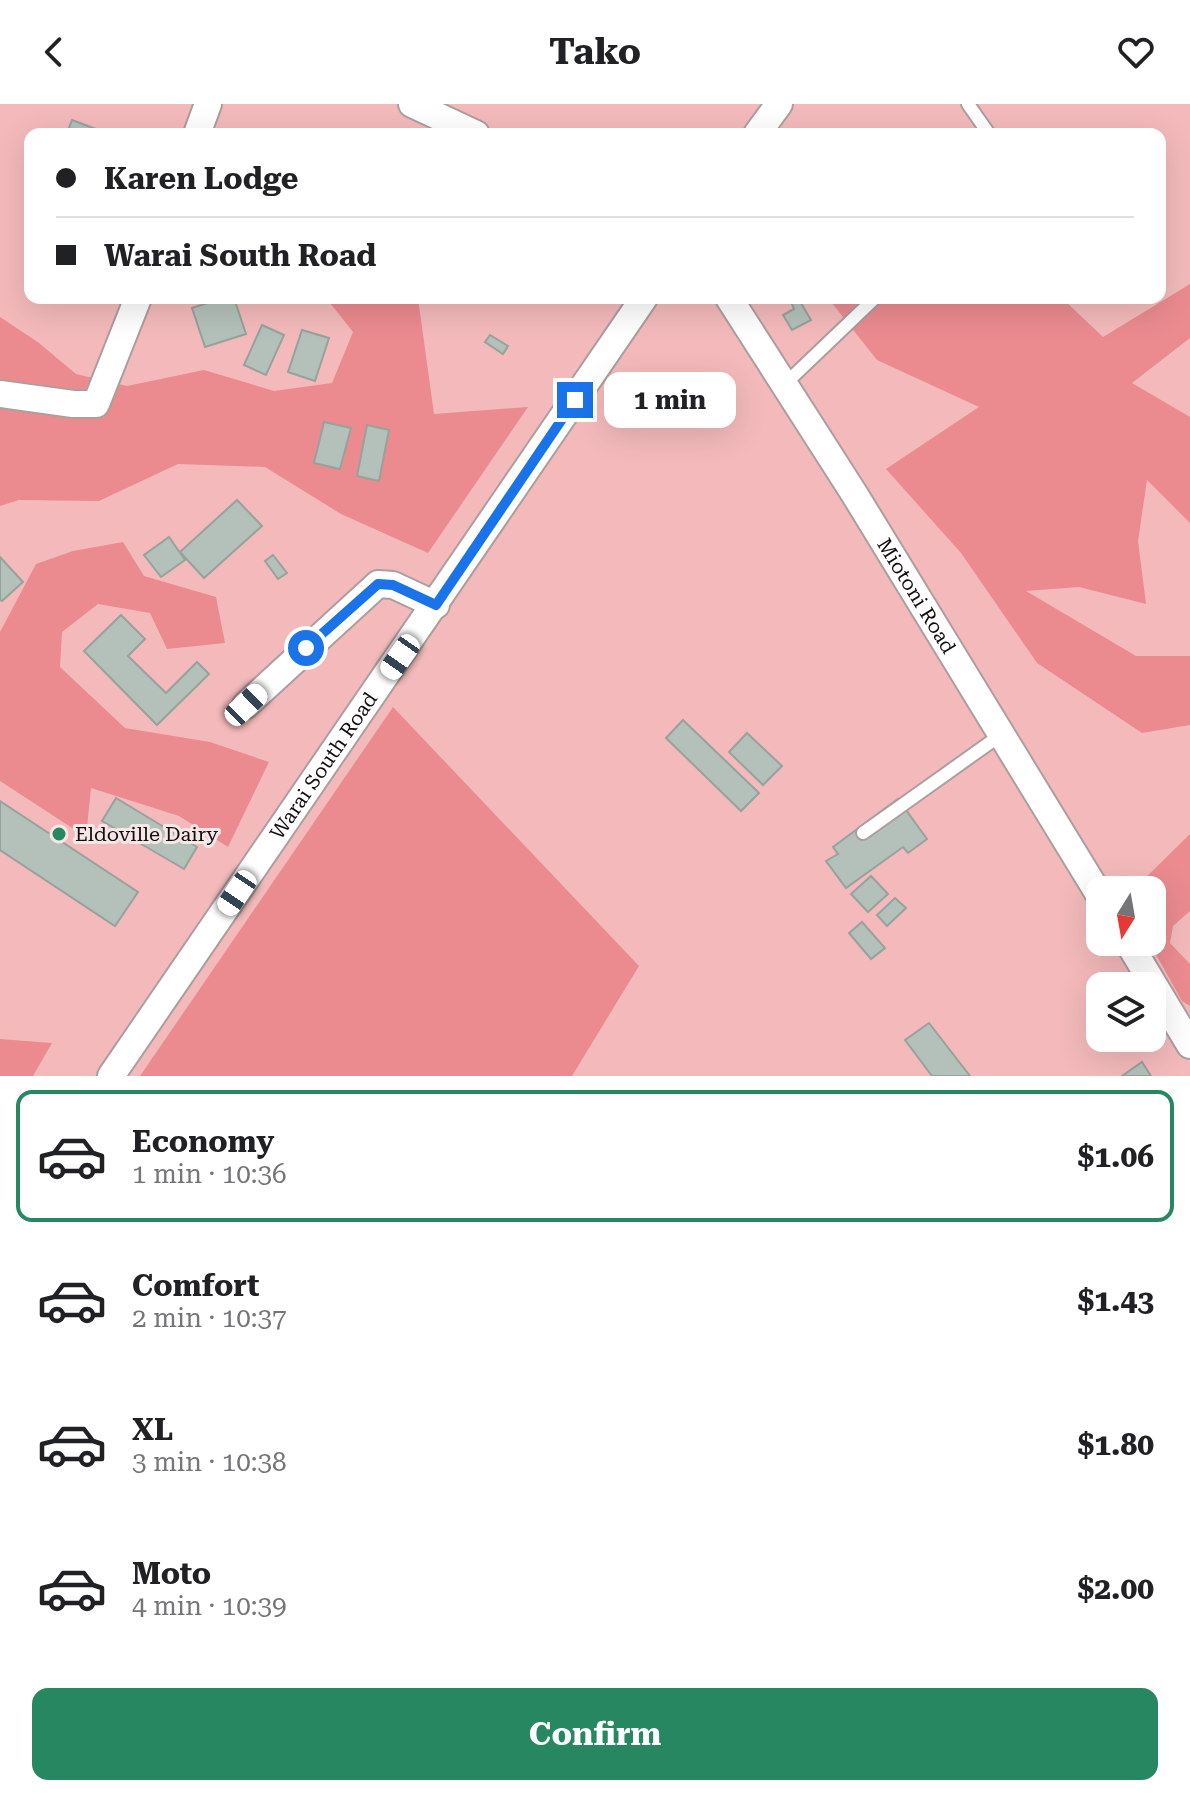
<!DOCTYPE html>
<html lang="en">
<head>
<meta charset="utf-8">
<style>
	:root { --surface:#fff; --page:#f2f2f2; --text:#202124; --muted:#757577; --line:#e0e0e0; --accent:#278760 }
	body { margin:0; font-family:"Roboto Serif",serif; background:var(--page); color:var(--text); height:100vh; display:flex; flex-direction:column; font-size:30px; white-space:nowrap }
	* { box-sizing:border-box; margin:0 }
	p { font-size:26px; color:var(--muted) }
	.icon { flex:none; width:44px; height:44px; fill:none; stroke:currentColor; stroke-width:2; stroke-linecap:round; stroke-linejoin:round }
	.map { position:relative; height:972px; overflow:hidden }
	.drawer { display:flex; flex-direction:column; background:var(--surface); flex:1 }
	.drawer>* { flex:none }
	.banner { position:absolute; left:24px; top:24px; width:1142px; height:176px; border-radius:16px; box-shadow:0 8px 32px #0002; display:grid; align-content:center; height:176px; padding:0 32px; background:var(--surface) }
	.needle { width:52px; rotate:191deg }
	.tools { position:absolute; left:1086px; top:772px; display:grid; gap:16px }
	.tools a { display:grid; place-items:center; width:80px; height:80px; border-radius:16px; background:var(--surface); box-shadow:0 8px 32px #0002; font-size:40px }
	.end { position:absolute; width:36px; height:36px; margin:-18px; border:10px solid #1a73e8; background:#fff; box-shadow:0 0 0 4px #fff }
	.from { border-radius:50% }
	.bubble { position:absolute; height:56px; border-radius:16px; background:var(--surface); box-shadow:0 8px 32px #0002; font-size:26px; font-weight:700; line-height:56px; text-align:center }
	.car { position:absolute; width:24px; height:48px; margin:-24px -12px; border-radius:10px; box-shadow:0 0 6px 2px #0007; background:linear-gradient(#fff 24%,#345 0 40%,#fff 0 76%,#345 0 86%,#fff 0) }
	.banner b { display:flex; align-items:center; gap:28px; height:76px; font-size:30px }
	.banner b+b { border-top:2px solid var(--line) }
	.banner i { width:20px; height:20px; background:var(--text) }
	ul { padding:14px 0 0; list-style:none }
	li { display:flex; align-items:center; gap:24px; height:132px; margin:0 16px 12px; padding:0 16px; border:4px solid transparent; border-radius:16px }
	li div { flex:1 }
	li b { display:block; font-size:30px }
	li em { font-style:normal; font-weight:700 }
	li.current { border-color:var(--accent) }
	li>.icon { width:72px; height:72px; stroke-width:1.5 }
	.action { display:flex; gap:16px; margin-top:auto; padding:16px 32px }
	.action a { flex:1; height:92px; border-radius:16px; background:var(--accent); color:#fff; font-size:32px; font-weight:700; line-height:92px; text-align:center }
	header { display:flex; justify-content:space-between; align-items:center; height:104px; padding:0 32px; background:var(--surface); font-size:36px; font-weight:700 }
	.map>svg:first-child { display:block }
</style>
</head>
<body>
<header><svg class="icon" aria-label="back" viewBox="0 0 24 24"><path d="M15 5l-7 7 7 7"/></svg>Tako<svg class="icon" aria-label="heart" viewBox="0 0 24 24"><path d="M12 20l-8-8c-3-5 5-10 8-4 3-6 11-1 8 4z"/></svg></header>
<div class="map">
<svg width="1190" height="972" viewBox="0 0 1190 972">
	<rect width="100%" height="100%" fill="#f6e7e7"/>
	<path fill="#f4babb" fill-rule="evenodd" d="M0,0H1190V972H0ZM30,30H1160V194H30ZM1100,786H1152V838H1100ZM1100,882H1152V934H1100Z"/>
	<g fill="#eb8b90">
		<path d="M1190,180V234L1132,279L1190,313V419L1147,376L1138,437L1146,500L1079,483L1026,487L1136,552H1190V621L1142,629L1037,559L961,449L886,365L979,303L877,256L828,194H1062L1103,233Z"/>
		<path d="M326,194H418L434,310L528,303L428,449L341,410L265,363L178,360L99,397L19,396L0,402V213L39,239L76,270L127,282L204,266L274,287L332,279L353,228Z"/>
		<path d="M123,438L144,472L216,493L225,539L167,545L150,509L98,500L62,528L60,563L125,624L210,638L269,658L228,743L179,712L91,684L86,733L0,677V528L36,460L73,447Z"/>
		<path d="M393,603L639,862L572,972H140Z"/>
		<path d="M1190,730V807L1173,822L1170,839L1190,860V902L1182,897L1149,838H1152V786H1133Z"/>
		<path d="M0,935L52,939L33,972H0Z"/>
	</g>
	<g fill="#b4c1ba" stroke="#96a29b" stroke-width="2">
		<path d="M72,16L109,30L67,29Z"/>
		<path d="M223,194H234L246,230L205,243L192,204Z"/>
		<path d="M798,194L811,216L792,226L783,211L794,205L791,198Z"/>
		<path d="M262,221L284,231L266,271L244,261Z"/>
		<path d="M302,226L329,234L315,277L288,268Z"/>
		<path d="M490,231L508,242L503,250L485,238Z"/>
		<path d="M324,318L351,324L340,365L314,359Z"/>
		<path d="M367,321L389,326L379,377L357,372Z"/>
		<path d="M237,396L262,422L204,474L180,448Z"/>
		<path d="M169,433L185,456L161,473L144,451Z"/>
		<path d="M273,451L287,469L278,475L265,457Z"/>
		<path d="M0,453L23,478L2,497L0,496Z"/>
		<path d="M121,511L145,535L128,552L166,589L197,558L209,570L157,621L84,547Z"/>
		<path d="M683,616L759,689L741,707L666,634Z"/>
		<path d="M747,629L782,662L763,681L729,648Z"/>
		<path d="M116,694L197,743L184,765L102,717Z"/>
		<path d="M898,695L927,735L908,749L903,743L846,784L826,757L838,750L833,743Z"/>
		<path d="M0,697L138,788L115,822L0,746Z"/>
		<path d="M871,772L888,790L868,808L851,790Z"/>
		<path d="M895,794L906,804L887,822L877,811Z"/>
		<path d="M862,818L885,844L871,855L849,829Z"/>
		<path d="M929,919L970,972H932L905,936Z"/>
		<path d="M1142,958L1151,972H1122Z"/>
	</g>
	<g fill="none" stroke-linecap="round" stroke-linejoin="round">
		<g stroke="#ad9e9e" stroke-width="16">
			<g id="service">
				<path d="M968,0L989,30"/>
				<path d="M786,279L875,194"/>
				<path d="M863,729L1002,630"/>
			</g>
		</g>
		<g stroke="#ad9e9e" stroke-width="30">
			<g id="minor">
				<path d="M412,0L476,30"/>
				<path d="M197,30L208,0"/>
				<path d="M757,30L779,0"/>
				<path id="s1" d="M729,194L855,391L1100,792"/>
				<path d="M0,290L73,300H96L138,194"/>
				<path d="M246,601L378,480L393,481L436,501"/>
				<path d="M1128,838L1190,941"/>
				<path id="s2" d="M111,972L644,194"/>
			</g>
		</g>
		<use href="#service" stroke="#fff" stroke-width="12"/>
		<use href="#minor" stroke="#fff" stroke-width="26"/>
	</g>
	<g fill="none" stroke-linecap="round" stroke-linejoin="round">
		<path stroke="#1a73e8" stroke-width="10" d="M306,544L378,480L393,481L436,501L575,296"/>
	</g>
	<circle fill="#278760" stroke="#f6e7e7" stroke-width="3" cx="59" cy="730" r="8"/>
	<g text-anchor="middle" dominant-baseline="central" stroke-width="6" stroke-linejoin="round" paint-order="stroke">
		<g font-size="20" fill="#110d0d" stroke="#f6e7e7">
			<text stroke="none"><textPath href="#s1" startOffset="352">Miotoni Road</textPath></text>
			<text stroke="none"><textPath href="#s2" startOffset="376">Warai South Road</textPath></text>
		</g>
		<g font-size="20" fill="#110d0d" stroke="#f6e7e7" text-anchor="start">
			<text x="75" y="730">Eldoville Dairy</text>
		</g>
	</g>
</svg>
<div class="tools">
<a><svg class="needle" viewBox="-14 -14 28 28"><path d="M0-13l5 13h-10z" fill="#e53935"/><path d="M0 13l5-13h-10z" fill="#757577"/></svg></a>
<a><svg class="icon" aria-label="layers" viewBox="0 0 24 24"><path d="M12 4l9 5-9 5-9-5zM3 14l9 5 9-5"/></svg></a>
</div>
<i class="end from" style="left:306px;top:544px"></i>
<i class="end" style="left:575px;top:296px"></i>
<div class="bubble" style="left:604px;top:268px;width:132px">1 min</div>
<i class="car" style="left:400px;top:553px;rotate:215deg"></i>
<i class="car" style="left:246px;top:601px;rotate:46deg"></i>
<i class="car" style="left:237px;top:789px;rotate:214deg"></i>
<div class="banner">
<b><i class="from"></i>Karen Lodge</b>
<b><i></i>Warai South Road</b>
</div>
</div>
<section class="drawer">
<ul>
<li class="current"><svg class="icon" aria-label="car" viewBox="0 0 24 24"><path d="M5 17H2v-5l4-1 3-4h7l3 4 3 1v5h-3M9 17h6M6 11h13"/><circle cx="7" cy="17" r="2"/><circle cx="17" cy="17" r="2"/></svg><div><b>Economy</b><p>1 min · 10:36</p></div><em>$1.06</em></li>
<li><svg class="icon" aria-label="car" viewBox="0 0 24 24"><path d="M5 17H2v-5l4-1 3-4h7l3 4 3 1v5h-3M9 17h6M6 11h13"/><circle cx="7" cy="17" r="2"/><circle cx="17" cy="17" r="2"/></svg><div><b>Comfort</b><p>2 min · 10:37</p></div><em>$1.43</em></li>
<li><svg class="icon" aria-label="car" viewBox="0 0 24 24"><path d="M5 17H2v-5l4-1 3-4h7l3 4 3 1v5h-3M9 17h6M6 11h13"/><circle cx="7" cy="17" r="2"/><circle cx="17" cy="17" r="2"/></svg><div><b>XL</b><p>3 min · 10:38</p></div><em>$1.80</em></li>
<li><svg class="icon" aria-label="car" viewBox="0 0 24 24"><path d="M5 17H2v-5l4-1 3-4h7l3 4 3 1v5h-3M9 17h6M6 11h13"/><circle cx="7" cy="17" r="2"/><circle cx="17" cy="17" r="2"/></svg><div><b>Moto</b><p>4 min · 10:39</p></div><em>$2.00</em></li>
</ul>
<div class="action"><a>Confirm</a></div>
</section>
</body>
</html>
